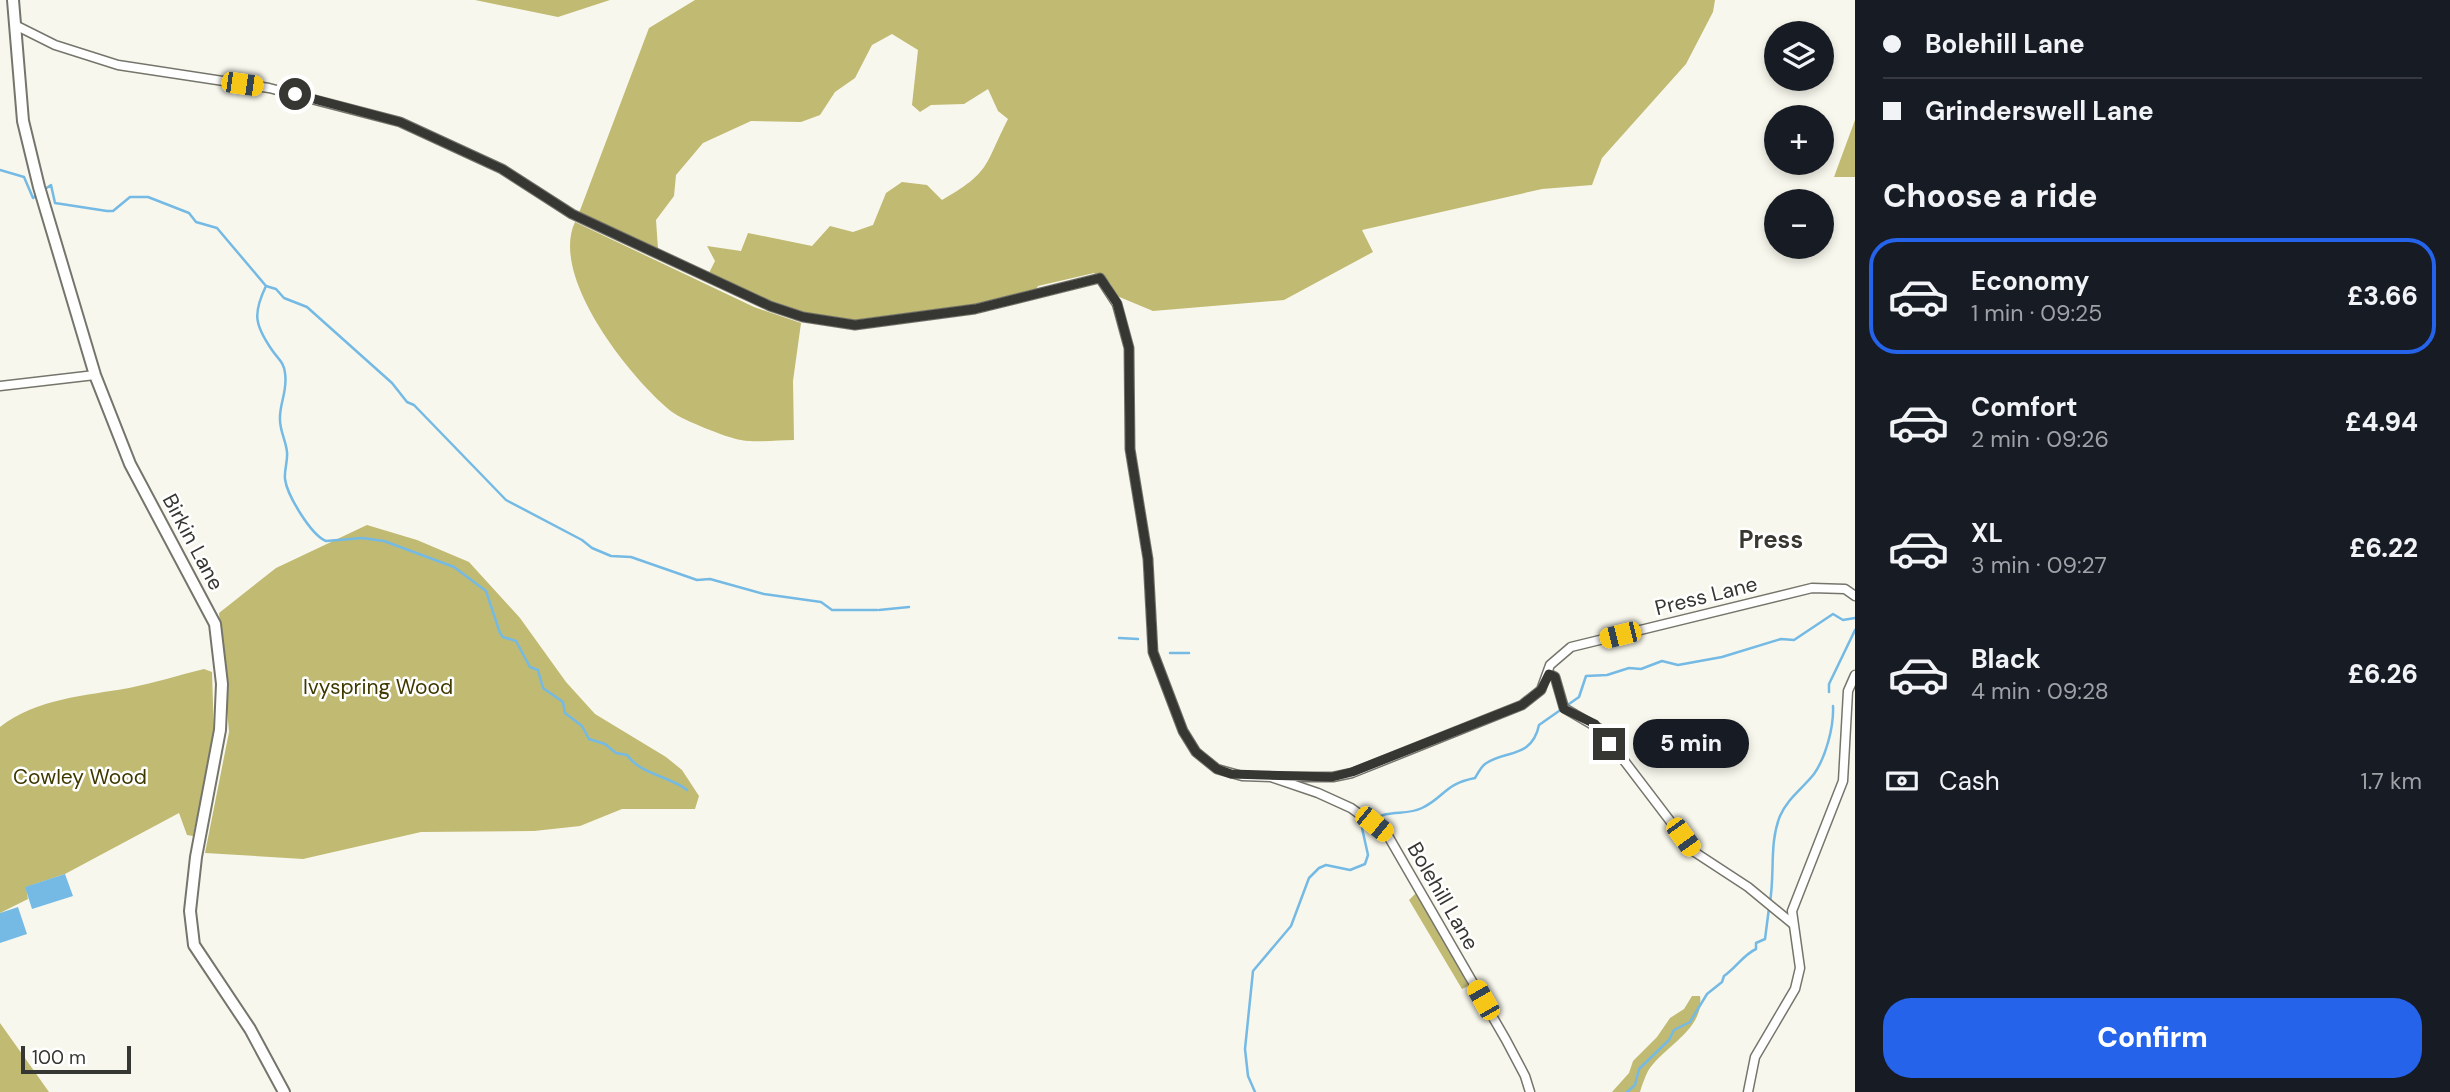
<!DOCTYPE html>
<html lang="en">
<head>
<meta charset="utf-8">
<style>
	:root { --surface:#171b24; --page:#242831; --text:#f1f3f6; --muted:#9ea1a6; --line:#363941; --accent:#2563eb }
	body { margin:0; font-family:"DM Sans",sans-serif; background:var(--page); color:var(--text); height:100vh; display:flex; flex-direction:column; font-size:26px; white-space:nowrap }
	* { box-sizing:border-box; margin:0 }
	p { font-size:23px; color:var(--muted) }
	.icon { flex:none; width:38px; height:38px; fill:none; stroke:currentColor; stroke-width:2; stroke-linecap:round; stroke-linejoin:round }
	.map { position:relative; flex:1; overflow:hidden }
	.sheet { display:flex; flex-direction:column; background:var(--surface); width:595px }
	.sheet>* { flex:none }
	.top-card { display:grid; align-content:center; height:154px; padding:0 28px; background:var(--surface) }
	.controls { position:absolute; left:1764px; top:21px; display:grid; gap:14px }
	.controls a { display:grid; place-items:center; width:70px; height:70px; border-radius:50%; background:var(--surface); box-shadow:0 4px 10px #0003; font-size:35px }
	.scale { position:absolute; left:21px; bottom:18px; width:110px; box-sizing:border-box; padding-left:7px; border:4px solid #363632; border-top:0; font-size:19px; line-height:24px; white-space:nowrap; color:#363632; -webkit-text-stroke:5px #fff; paint-order:stroke }
	.end { position:absolute; width:32px; height:32px; margin:-16px; border:9px solid #363632; background:#fff; box-shadow:0 0 0 4px #fff }
	.from { border-radius:50% }
	.bubble { position:absolute; height:49px; border-radius:24px; background:var(--surface); box-shadow:0 4px 10px #0003; font-size:23px; font-weight:800; line-height:49px; text-align:center }
	.car { position:absolute; width:21px; height:42px; margin:-21px -10px; border-radius:9px; box-shadow:0 0 5px 2px #0007; background:linear-gradient(#f5c518 24%,#345 0 40%,#f5c518 0 76%,#345 0 86%,#f5c518 0) }
	.top-card b { display:flex; align-items:center; gap:24px; height:66px; font-size:26px }
	.top-card b+b { border-top:2px solid var(--line) }
	.top-card i { width:18px; height:18px; background:var(--text) }
	ul { padding:0; list-style:none }
	li { display:flex; align-items:center; gap:21px; height:116px; margin:0 14px 10px; padding:0 14px; border:4px solid transparent; border-radius:28px }
	li div { flex:1 }
	li b { display:block; font-size:26px }
	li em { font-style:normal; font-weight:800 }
	li.selected { border-color:var(--accent) }
	li>.icon { width:63px; height:63px; stroke-width:1.5 }
	h2 { padding:0 28px; font-size:32px; line-height:84px }
	.pay { display:flex; align-items:center; gap:18px; height:77px; padding:0 28px; font-size:26px }
	.pay p { margin-inline-start:auto }
	.button { display:flex; gap:14px; margin-top:auto; padding:14px 28px }
	.button a { flex:1; height:80px; border-radius:28px; background:var(--accent); color:#fff; font-size:28px; font-weight:800; line-height:80px; text-align:center }
	main { display:flex; flex:1; min-height:0 }
	.map>svg:first-child { display:block }
</style>
</head>
<body>
<main>
<div class="map">
<svg width="1855" height="1092" viewBox="0 0 1855 1092">
	<rect width="100%" height="100%" fill="#f8f7ed"/>
	<g fill="#c0ba72">
		<path d="M475,0H610L558,17Z"/>
		<path d="M695,0H1715L1713,12L1686,64L1602,158L1592,185L1542,189L1362,230L1373,252L1284,300L1153,311L1117,296L1110,283L1094,273L1038,286L1035,291L974,306L854,323L815,316L758,296L709,273L715,261L707,246L741,251L748,233L812,246L830,226L853,232L873,225L886,193L902,182L927,185L942,200C991,172 984,166 1008,119L998,111L988,89L964,104L931,105L920,112L912,105L918,50L892,34L872,45L855,78L835,92L820,115L801,122L751,121L703,143L676,175L674,196L656,220L658,249L579,213L649,28Z"/>
		<path d="M1855,120V177H1834Z"/>
		<path d="M575,222L754,307L801,323L793,381L794,440C777,440 758,443 741,440C727,438 683,420 672,412C631,379 549,277 575,222Z"/>
		<path d="M367,525L417,540L469,562L520,618L566,682L595,714L666,757L682,770L699,796L695,809H622L580,826L534,831L421,832L303,859L205,853L229,732L219,613L276,568Z"/>
		<path d="M204,669L212,672L214,737L193,836L187,835L179,813L65,874L26,887L28,899L0,913V727C38,698 84,696 129,688C154,683 179,675 204,669Z"/>
		<path d="M1416,893L1455,956L1468,986L1462,989L1409,900Z"/>
		<path d="M1692,996H1700C1705,1029 1663,1047 1648,1071C1645,1077 1642,1085 1640,1092H1612L1629,1073L1633,1061L1657,1037L1670,1018L1684,1009Z"/>
		<path d="M0,1023L49,1092H0Z"/>
	</g>
	<g fill="#74bae4">
		<path d="M65,874L73,896L32,909L25,887Z"/>
		<path d="M18,907L27,934L0,943V913Z"/>
	</g>
	<g fill="none" stroke-linecap="round" stroke-linejoin="round">
		<g stroke="#74bae4" stroke-width="2.5">
			<path d="M0,170L24,177L33,198L37,195"/>
			<path d="M45,189L51,185L55,203L107,211H113L130,197H148L189,213L196,222L217,228L266,286L276,289L284,298L307,307L392,383L407,402L414,405L506,500L582,540L592,548L611,556L631,557L697,580L710,579L764,594L821,602L832,610H877"/>
			<path d="M266,286C253,313 254,324 272,350C278,359 284,362 285,373C288,391 279,404 280,420C280,431 286,441 287,452C288,461 284,470 285,479C287,495 311,535 326,541L362,538L384,541L454,567L486,591L500,633L503,637L516,641L530,667L538,670L543,688L563,702L565,713L582,726L589,739L605,744L616,753L627,755C641,775 670,776 687,790"/>
			<path d="M879,610L909,607"/>
			<path d="M1119,638L1138,639"/>
			<path d="M1170,653H1189"/>
			<path d="M1829,692V684L1855,630"/>
			<path d="M1373,820C1388,809 1406,816 1422,808C1445,797 1444,784 1475,778C1478,773 1481,767 1485,764C1504,750 1532,759 1539,725L1579,697L1586,676L1607,675L1629,668L1641,669L1662,661L1678,665L1722,657L1781,639L1794,640L1833,614L1843,620L1855,618"/>
			<path d="M1770,902C1775,873 1769,843 1780,816C1788,798 1802,789 1814,774C1826,757 1834,726 1833,706"/>
			<path d="M1255,1092L1248,1076L1245,1049L1253,971L1291,926L1309,878L1319,868L1326,865L1350,870L1365,864L1368,855L1362,828L1368,824"/>
			<path d="M1627,1092L1635,1085L1639,1069L1669,1040L1674,1030L1690,1022L1707,994L1722,982L1724,976C1736,968 1743,955 1756,949V943L1765,939L1769,908"/>
		</g>
		<g stroke="#75756c" stroke-width="11">
			<g id="street">
				<path d="M17,26L55,45L118,65L269,88L400,122L502,169L572,214L770,306L803,317L855,325L975,309L1100,278L1117,304L1129,348L1130,449L1148,559L1153,652L1183,731L1196,752L1217,769L1242,776L1271,777L1318,793L1351,808L1387,834L1506,1040L1525,1076L1530,1092"/>
				<path d="M0,386L95,375"/>
				<path d="M1549,674L1555,677L1564,708L1600,729L1693,851L1748,887L1793,924"/>
				<path d="M1278,777H1333L1352,773L1522,705L1541,690L1550,665L1571,647L1812,588L1845,589L1855,596"/>
				<path d="M1748,1092L1755,1057L1795,989L1800,968L1792,911L1843,781L1848,691L1855,675"/>
			</g>
		</g>
		<g stroke="#75756c" stroke-width="14">
			<path id="secondary" d="M13,0L23,121L39,187L95,375L130,464L215,624L222,684L220,730L196,857L190,911L194,945L250,1029L284,1092"/>
		</g>
		<use href="#street" stroke="#fff" stroke-width="8"/>
		<use href="#secondary" stroke="#fff" stroke-width="10"/>
	</g>
	<g fill="none" stroke-linecap="round" stroke-linejoin="round">
		<path stroke="#363632" stroke-width="9" d="M295,94L400,122L502,169L572,214L770,306L803,317L855,325L975,309L1100,278L1117,303L1129,348L1130,449L1148,559L1153,652L1183,731L1196,752L1217,769L1231,774L1332,777L1352,772L1522,705L1541,690L1549,674L1555,677L1564,709L1595,724L1609,744"/>
	</g>
	<g text-anchor="middle" dominant-baseline="central" stroke-width="5" stroke-linejoin="round" paint-order="stroke">
		<g font-size="21" fill="#363632" stroke="#fff">
			<text transform="translate(193 542) rotate(62)">Birkin Lane</text>
			<text transform="translate(1706 596) rotate(-14)">Press Lane</text>
			<text transform="translate(1443 896) rotate(60)">Bolehill Lane</text>
		</g>
		<g font-size="21" fill="#3f3900" stroke="#fff">
			<text x="378" y="687">Ivyspring Wood</text>
			<text x="80" y="777">Cowley Wood</text>
		</g>
		<g font-size="24" font-weight="bold" fill="#393931" stroke="#fff">
			<text x="1771" y="539">Press</text>
		</g>
	</g>
</svg>
<div class="controls">
<a><svg class="icon" aria-label="layers" viewBox="0 0 24 24"><path d="M12 4l9 5-9 5-9-5zM3 14l9 5 9-5"/></svg></a>
<a>+</a>
<a>−</a>
</div>
<div class="scale">100 m</div>
<i class="end from" style="left:295px;top:94px"></i>
<i class="end" style="left:1609px;top:744px"></i>
<div class="bubble" style="left:1633px;top:719px;width:116px">5 min</div>
<i class="car" style="left:242px;top:84px;rotate:98deg"></i>
<i class="car" style="left:1620px;top:635px;rotate:256deg"></i>
<i class="car" style="left:1374px;top:824px;rotate:129deg"></i>
<i class="car" style="left:1683px;top:837px;rotate:144deg"></i>
<i class="car" style="left:1483px;top:1000px;rotate:330deg"></i>
</div>
<section class="sheet">
<div class="top-card">
<b><i class="from"></i>Bolehill Lane</b>
<b><i></i>Grinderswell Lane</b>
</div>
<h2>Choose a ride</h2>
<ul>
<li class="selected"><svg class="icon" aria-label="car" viewBox="0 0 24 24"><path d="M5 17H2v-5l4-1 3-4h7l3 4 3 1v5h-3M9 17h6M6 11h13"/><circle cx="7" cy="17" r="2"/><circle cx="17" cy="17" r="2"/></svg><div><b>Economy</b><p>1 min · 09:25</p></div><em>£3.66</em></li>
<li><svg class="icon" aria-label="car" viewBox="0 0 24 24"><path d="M5 17H2v-5l4-1 3-4h7l3 4 3 1v5h-3M9 17h6M6 11h13"/><circle cx="7" cy="17" r="2"/><circle cx="17" cy="17" r="2"/></svg><div><b>Comfort</b><p>2 min · 09:26</p></div><em>£4.94</em></li>
<li><svg class="icon" aria-label="car" viewBox="0 0 24 24"><path d="M5 17H2v-5l4-1 3-4h7l3 4 3 1v5h-3M9 17h6M6 11h13"/><circle cx="7" cy="17" r="2"/><circle cx="17" cy="17" r="2"/></svg><div><b>XL</b><p>3 min · 09:27</p></div><em>£6.22</em></li>
<li><svg class="icon" aria-label="car" viewBox="0 0 24 24"><path d="M5 17H2v-5l4-1 3-4h7l3 4 3 1v5h-3M9 17h6M6 11h13"/><circle cx="7" cy="17" r="2"/><circle cx="17" cy="17" r="2"/></svg><div><b>Black</b><p>4 min · 09:28</p></div><em>£6.26</em></li>
</ul>
<div class="pay"><svg class="icon" aria-label="cash" viewBox="0 0 24 24"><path d="M3 7h18v10H3z"/><circle cx="12" cy="12" r="2"/></svg>Cash<p>1.7 km</p></div>
<div class="button"><a>Confirm</a></div>
</section>
</main>
</body>
</html>
